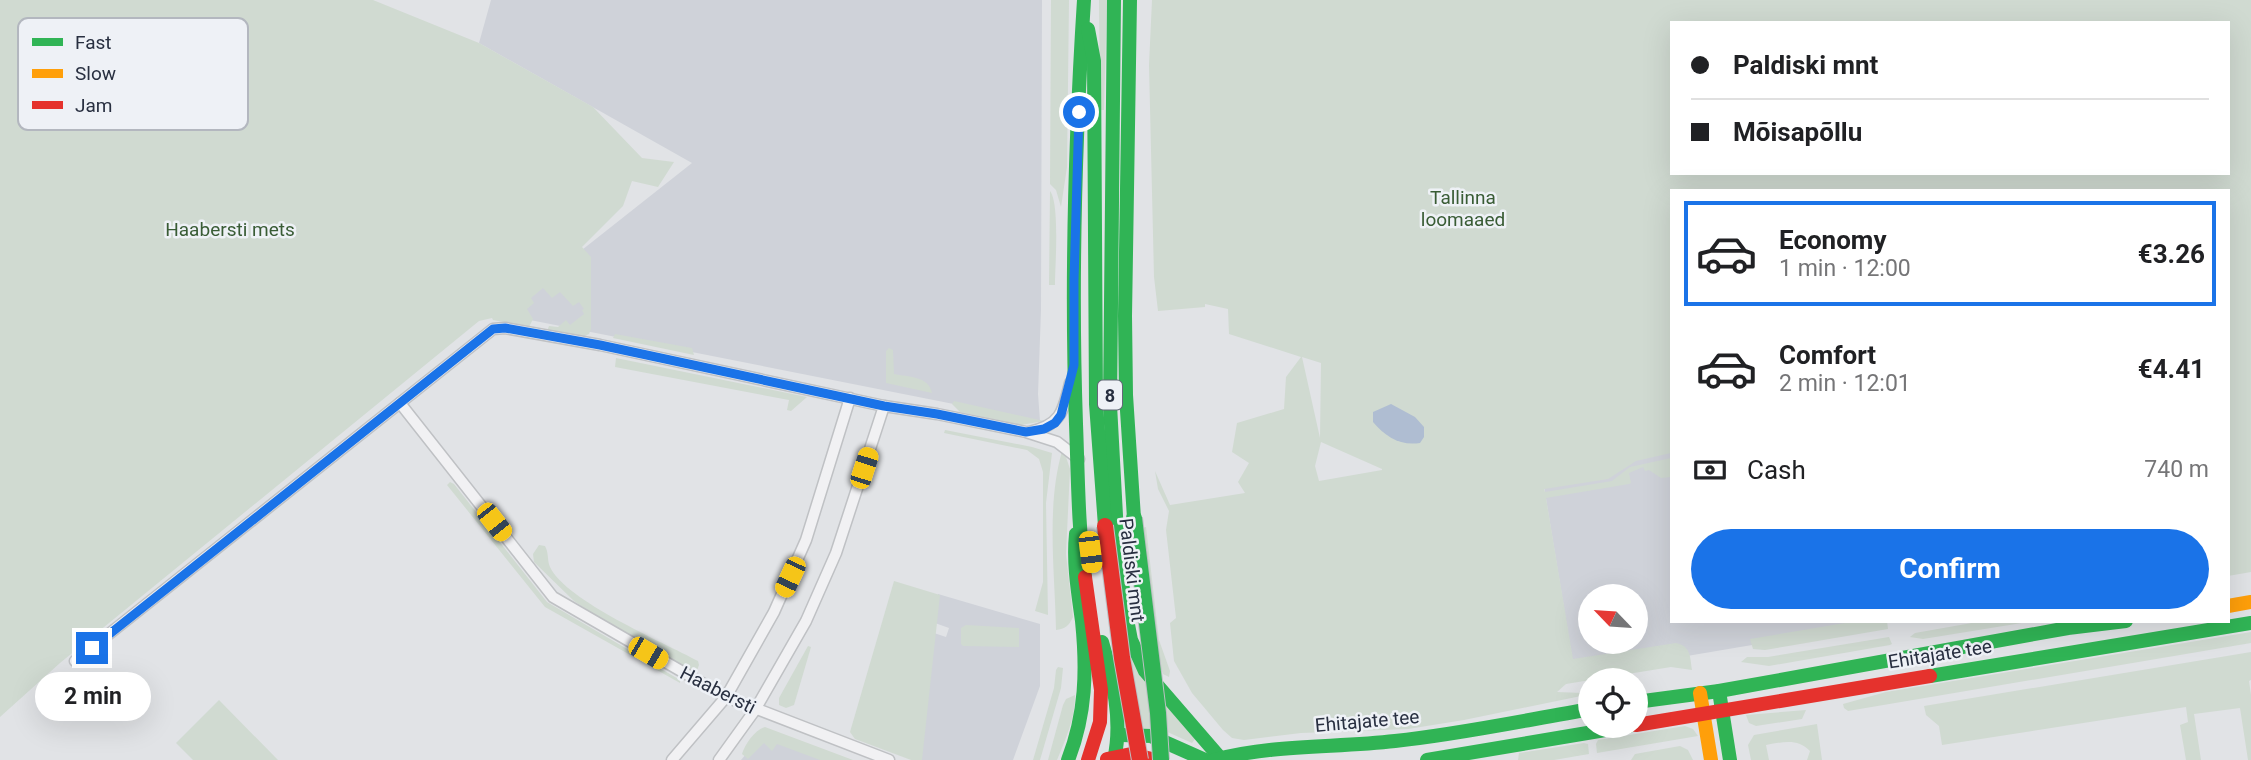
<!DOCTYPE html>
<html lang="en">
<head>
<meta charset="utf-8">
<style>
	:root { --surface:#fff; --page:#f2f2f2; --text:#202124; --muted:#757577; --line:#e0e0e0; --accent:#1a73e8 }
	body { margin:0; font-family:Roboto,sans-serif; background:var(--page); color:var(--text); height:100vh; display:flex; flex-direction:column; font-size:26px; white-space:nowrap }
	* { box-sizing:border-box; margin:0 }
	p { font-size:23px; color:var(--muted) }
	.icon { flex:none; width:38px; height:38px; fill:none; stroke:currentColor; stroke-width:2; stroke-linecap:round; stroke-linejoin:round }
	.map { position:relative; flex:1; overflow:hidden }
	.sheet { position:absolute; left:1670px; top:189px; width:560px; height:434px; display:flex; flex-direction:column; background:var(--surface); border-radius:0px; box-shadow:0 7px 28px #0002 }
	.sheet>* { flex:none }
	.guide { position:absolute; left:1670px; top:21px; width:560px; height:154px; border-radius:0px; box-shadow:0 7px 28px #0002; display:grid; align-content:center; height:154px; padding:0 21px; background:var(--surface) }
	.needle { width:46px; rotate:295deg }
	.controls { position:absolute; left:1578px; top:584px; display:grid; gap:14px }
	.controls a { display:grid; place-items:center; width:70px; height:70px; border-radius:50%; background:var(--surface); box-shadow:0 7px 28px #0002; font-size:35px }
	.end { position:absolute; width:32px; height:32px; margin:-16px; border:9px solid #1a73e8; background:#fff; box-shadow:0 0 0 4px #fff }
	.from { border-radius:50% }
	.bubble { position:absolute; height:49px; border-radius:24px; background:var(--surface); box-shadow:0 7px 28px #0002; font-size:23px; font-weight:700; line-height:49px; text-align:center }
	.car { position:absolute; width:21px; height:42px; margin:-21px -10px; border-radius:9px; box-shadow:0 0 5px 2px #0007; background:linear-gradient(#f5c518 24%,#345 0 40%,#f5c518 0 76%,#345 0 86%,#f5c518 0) }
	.guide b { display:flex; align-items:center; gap:24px; height:66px; font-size:26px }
	.guide b+b { border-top:2px solid var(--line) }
	.guide i { width:18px; height:18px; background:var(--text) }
	ul { padding:12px 0 0; list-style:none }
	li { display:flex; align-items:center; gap:21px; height:105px; margin:0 14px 10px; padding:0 7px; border:4px solid transparent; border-radius:0px }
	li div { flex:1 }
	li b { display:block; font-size:26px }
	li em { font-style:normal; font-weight:700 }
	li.on { border-color:var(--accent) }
	li>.icon { width:63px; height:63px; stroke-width:1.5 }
	.pay { display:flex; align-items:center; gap:18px; height:77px; padding:0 21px; font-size:26px }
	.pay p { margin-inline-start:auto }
	.cta { display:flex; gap:14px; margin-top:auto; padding:14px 21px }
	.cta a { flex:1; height:80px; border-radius:42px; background:var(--accent); color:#fff; font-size:28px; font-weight:700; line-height:80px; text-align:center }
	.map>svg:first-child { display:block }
</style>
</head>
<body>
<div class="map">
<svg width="2251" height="760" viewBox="0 0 2251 760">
	<rect width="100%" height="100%" fill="#e1e3e6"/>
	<g fill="#cfd2d9" fill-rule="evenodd">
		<path d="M491,0H1042L1041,310L1038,394L1040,421L530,320L514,307L568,261L692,163L479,43Z"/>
		<path d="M1671,410V621H1894L1575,675L1538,450ZM1591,597H1636V642H1591Z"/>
		<path d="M938,594L1040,624V686L1013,760H922V732L934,633L946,637L949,628L935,623Z"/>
		<path d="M763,734L834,760H741Z"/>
	</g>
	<g fill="#d0dad1" fill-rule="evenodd">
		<path d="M0,0H373L479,43L593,107L642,158L674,162L658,187L632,181L623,206L582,247L591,257V329L589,334L581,338L547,331L549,326L558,327L566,320L570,325L584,314L582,310L584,309L579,302L573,306L560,292L552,298L543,288L531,298L534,303L527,309L533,319L529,327L493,320L492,318L479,321L60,663L0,717Z"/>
		<path d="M1051,0H1069L1067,167L1061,207L1056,190L1050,184Z"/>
		<path d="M1099,0H1107L1104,110H1100Z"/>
		<path d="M1152,0H2251V572L2228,576V191H1671V453L1636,461L1608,479L1544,489L1545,492L1612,481L1630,467L1671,458V477L1661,478L1649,470L1645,471L1643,467L1629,473L1631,483L1629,484L1546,498L1573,659L1676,643C1691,646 1690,657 1692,670L1671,667L1566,684L1557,692L1583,693L1586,695L1464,720L1408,729L1301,733L1244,740L1232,738L1223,730L1192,693L1174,661L1170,623L1176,618L1166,530L1169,511L1158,489L1155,471L1170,505L1245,493L1238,482L1249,463L1232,452L1237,423L1284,409L1286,377L1301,357L1229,334L1228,309L1205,304V307L1158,311L1154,277L1149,65ZM1671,23H2228V173H1671ZM1302,357L1321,363L1320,438ZM1321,442L1382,469V470L1319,481L1315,466Z"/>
		<path d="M1050,191C1060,204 1055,266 1055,285H1049Z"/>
		<path d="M615,334L692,348L694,355L613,338Z"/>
		<path d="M889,348L893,350L894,374C908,377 929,376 932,393L886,383V351Z"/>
		<path d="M616,358L807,397L791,411L787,410L789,400L615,367Z"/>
		<path d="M954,401L1044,421L1021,425L960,412L952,404Z"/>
		<path d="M945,430L1032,447L1052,453L1046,503L1048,615L1035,611L1043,582V472L1039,459L1027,450L944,433Z"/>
		<path d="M1062,451L1066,457L1070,469L1066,554L1073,617C1069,626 1065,629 1056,630C1055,572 1046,508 1062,451Z"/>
		<path d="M450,482L454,484L547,602L680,680V683L545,607L447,485Z"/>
		<path d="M1146,527L1159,640L1170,671L1169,677L1163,674L1155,654L1132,531Z"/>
		<path d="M539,545L545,546C549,553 547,560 550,567C566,601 663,642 698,661L699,665L696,673L598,617L574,601L534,562L533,554Z"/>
		<path d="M894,581L940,595L922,760H911L855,739L850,732Z"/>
		<path d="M1122,602L1168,708L1195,739L1192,743L1163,730L1129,728Z"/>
		<path d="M1857,621H1887L1888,629L1765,650L1753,649L1750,639Z"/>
		<path d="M1983,621H2034L1923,639L1910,637L1915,633Z"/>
		<path d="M966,625L1019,628V647L963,646L961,644V628Z"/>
		<path d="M2251,632V643L1848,711L1844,708L1843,704L1886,692Z"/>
		<path d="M1889,637L1892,644L1890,645L1769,666L1741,662L1747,657H1768Z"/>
		<path d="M808,646L811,647L794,705L786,708L779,705V698Z"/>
		<path d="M2251,652V680L2249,681L2251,695V760H2248L2240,708L2194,714L2201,760H2186L2180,725L2188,722L2186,707L1942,745L1939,726L1926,715L1924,706Z"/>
		<path d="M1058,667L1063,668L1061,688L1040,760H1033L1054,688L1056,670Z"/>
		<path d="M1075,695C1075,719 1066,738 1057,760H1048L1063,705L1066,699Z"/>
		<path d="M219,700L278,760H193L176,743Z"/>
		<path d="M1806,710L1802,719L1756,726L1749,723L1746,715Z"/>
		<path d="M1817,724L1822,760H1807L1810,751C1798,738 1783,742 1766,745L1769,760H1751L1748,745L1754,735Z"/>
		<path d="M1685,726L1693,729L1698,736L1597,753L1596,744L1598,740Z"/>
		<path d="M765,727L853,760H820L777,744L772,751L764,743L748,759L742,754C745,744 755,730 765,727Z"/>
		<path d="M1584,743L1588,744L1589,754L1554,760H1518L1519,753Z"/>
		<path d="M1680,746L1688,750L1693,760H1631L1635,754Z"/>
	</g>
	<path fill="#afbdd2" d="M1391,404L1415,417L1424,427V437L1420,443C1400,446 1386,437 1373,422V412Z"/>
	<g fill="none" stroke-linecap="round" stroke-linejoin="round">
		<g stroke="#bfc1c4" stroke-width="13">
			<g id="street">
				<path d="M400,403L553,597L726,697L889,760"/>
				<path d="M1029,432C1061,425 1063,412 1070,383"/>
				<path d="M75,661L493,329L505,328L600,345L884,406L937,414L1026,432L1057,442L1079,459"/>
				<path d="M672,760L726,697L774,612L806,540L850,398"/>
				<path d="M719,760L755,710L806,621L836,553L884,406"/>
			</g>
		</g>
		<use href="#street" stroke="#f1f1f3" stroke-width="10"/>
		<g stroke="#30b455" stroke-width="14">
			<path d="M1084,0C1075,141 1071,283 1076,424C1078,475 1078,527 1085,577"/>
			<path d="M1114,0L1110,405L1117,534L1125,609L1131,640L1145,671L1222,760"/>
			<path d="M1130,0L1125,316L1126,395L1134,518"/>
			<path d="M1088,29L1094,61L1096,404L1105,526"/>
			<path d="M1102,642C1113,681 1123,720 1114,760"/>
			<path d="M1930,676L2251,623"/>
			<path d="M1719,691L1730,760"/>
			<path d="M1636,702L1719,691L2068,628L2126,621"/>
			<path d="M1122,735L1151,736L1205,760"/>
			<path d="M1068,760C1086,714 1087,670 1082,621C1078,592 1073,563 1076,534"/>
			<path d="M1214,760C1273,744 1335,748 1395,741C1461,734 1526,720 1591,709"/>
			<path d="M1427,760L1629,726"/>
		</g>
		<g stroke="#ff9f0a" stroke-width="14">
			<path d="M2228,606L2251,602"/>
			<path d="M1700,693L1711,760"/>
		</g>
		<g stroke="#e5322d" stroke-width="14">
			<path d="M1085,577L1101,690L1100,722L1088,760"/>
			<path d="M1636,725L1930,676"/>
			<path d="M1107,759L1131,754L1156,760"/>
		</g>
		<g stroke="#bdc0c4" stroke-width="18" stroke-linecap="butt">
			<path id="fast-bridge" d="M1134,518L1158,713L1161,760"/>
		</g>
		<g stroke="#bdc0c4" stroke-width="18" stroke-linecap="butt">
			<path id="jam-bridge" d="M1105,526L1122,658L1140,760"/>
		</g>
		<use href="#fast-bridge" stroke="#30b455" stroke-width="16"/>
		<use href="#jam-bridge" stroke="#e5322d" stroke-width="16"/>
	</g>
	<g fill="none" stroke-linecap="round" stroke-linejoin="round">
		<path stroke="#1a73e8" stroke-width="9" d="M92,648L493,329L505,328L600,345L884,406L937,414L1026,432L1044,429L1055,423L1061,415L1074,365V280L1079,112"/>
	</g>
	<g text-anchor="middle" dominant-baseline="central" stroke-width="5" stroke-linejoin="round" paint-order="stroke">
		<rect fill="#eef1f6" stroke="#636977" stroke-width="2" x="1098" y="380.5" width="24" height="29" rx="5"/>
		<g font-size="18" font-weight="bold" fill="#282f40">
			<text x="1110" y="395">8</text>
		</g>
		<g font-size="19" fill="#395c35" stroke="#eef1f6">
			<text x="1463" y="197">Tallinna<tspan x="1463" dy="22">loomaaed</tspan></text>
			<text x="230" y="229">Haabersti mets</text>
		</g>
		<g font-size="19" fill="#282f40" stroke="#eef1f6">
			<text transform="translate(1132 570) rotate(83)">Paldiski mnt</text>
			<text transform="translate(1940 654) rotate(-9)">Ehitajate tee</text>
			<text transform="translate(718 690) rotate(27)">Haabersti</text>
			<text transform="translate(1367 721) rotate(-5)">Ehitajate tee</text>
		</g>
	</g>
	<rect x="18" y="18" width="230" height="112" rx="10" fill="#eef1f6" stroke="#b3b7bf" stroke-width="2"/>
	<rect x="32" y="38" width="31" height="8" fill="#30b455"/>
	<rect x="32" y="69" width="31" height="9" fill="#ff9f0a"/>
	<rect x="32" y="101" width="31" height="8" fill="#e5322d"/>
	<g font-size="19" fill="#282f40">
		<text x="75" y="49">Fast</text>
		<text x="75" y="80">Slow</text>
		<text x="75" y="112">Jam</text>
	</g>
</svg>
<div class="controls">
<a><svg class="needle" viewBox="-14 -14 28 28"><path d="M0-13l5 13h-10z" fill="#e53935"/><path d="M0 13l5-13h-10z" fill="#757577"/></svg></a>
<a><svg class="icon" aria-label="locate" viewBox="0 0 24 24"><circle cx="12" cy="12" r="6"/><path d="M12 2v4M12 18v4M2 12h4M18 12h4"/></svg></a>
</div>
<i class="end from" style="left:1079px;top:112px"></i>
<i class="end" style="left:92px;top:648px"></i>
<div class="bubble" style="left:35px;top:672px;width:116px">2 min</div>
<i class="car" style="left:864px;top:468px;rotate:18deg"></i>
<i class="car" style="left:494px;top:522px;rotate:142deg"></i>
<i class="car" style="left:1090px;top:552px;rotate:173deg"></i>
<i class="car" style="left:790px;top:577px;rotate:205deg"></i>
<i class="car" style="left:648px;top:653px;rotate:120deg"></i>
<div class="guide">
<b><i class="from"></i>Paldiski mnt</b>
<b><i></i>Mõisapõllu</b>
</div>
<section class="sheet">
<ul>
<li class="on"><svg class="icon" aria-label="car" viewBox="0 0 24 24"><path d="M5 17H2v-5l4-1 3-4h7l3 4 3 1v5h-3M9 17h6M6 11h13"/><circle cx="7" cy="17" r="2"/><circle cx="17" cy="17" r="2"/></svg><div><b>Economy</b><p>1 min · 12:00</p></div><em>€3.26</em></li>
<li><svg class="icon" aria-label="car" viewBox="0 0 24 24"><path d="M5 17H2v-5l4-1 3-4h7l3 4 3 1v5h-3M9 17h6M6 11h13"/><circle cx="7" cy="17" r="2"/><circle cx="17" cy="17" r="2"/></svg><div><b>Comfort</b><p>2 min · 12:01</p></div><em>€4.41</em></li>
</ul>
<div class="pay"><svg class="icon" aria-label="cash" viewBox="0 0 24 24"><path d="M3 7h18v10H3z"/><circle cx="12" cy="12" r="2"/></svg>Cash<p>740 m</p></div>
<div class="cta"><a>Confirm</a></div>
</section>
</div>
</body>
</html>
